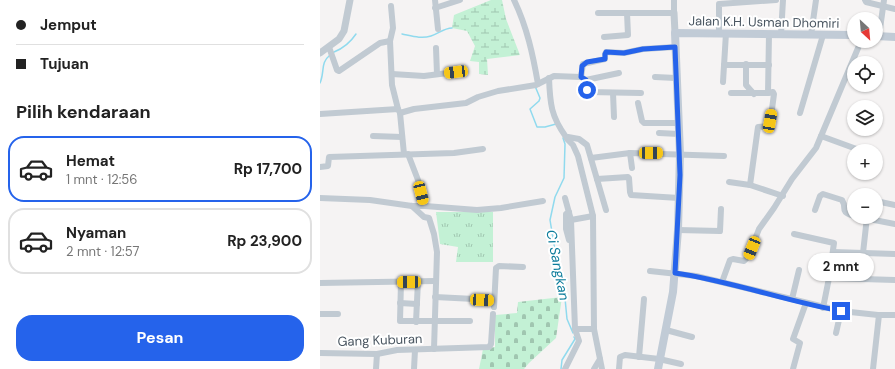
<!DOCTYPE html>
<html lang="id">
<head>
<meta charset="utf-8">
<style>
	:root { --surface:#fff; --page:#f2f2f2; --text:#222; --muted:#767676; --line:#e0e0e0; --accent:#2563eb }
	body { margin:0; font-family:"DM Sans",sans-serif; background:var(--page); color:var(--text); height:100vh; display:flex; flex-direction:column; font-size:15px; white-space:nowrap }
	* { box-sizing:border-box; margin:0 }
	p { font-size:13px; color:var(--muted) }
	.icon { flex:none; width:22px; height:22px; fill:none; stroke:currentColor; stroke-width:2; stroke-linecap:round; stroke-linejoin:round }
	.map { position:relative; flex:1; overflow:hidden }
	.panel { display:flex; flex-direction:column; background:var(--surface); width:320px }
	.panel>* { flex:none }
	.guide { display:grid; align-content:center; height:88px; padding:0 16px; background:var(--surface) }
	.needle { width:26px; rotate:154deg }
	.buttons { position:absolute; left:527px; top:12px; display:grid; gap:8px }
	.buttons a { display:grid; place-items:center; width:36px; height:36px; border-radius:50%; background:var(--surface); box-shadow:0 1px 3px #0004; font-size:20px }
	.end { position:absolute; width:18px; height:18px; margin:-9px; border:5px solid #2563eb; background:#fff; box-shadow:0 0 0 2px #fff }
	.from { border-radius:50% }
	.bubble { position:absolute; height:28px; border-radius:14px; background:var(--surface); box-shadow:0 1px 3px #0004; font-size:13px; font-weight:700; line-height:28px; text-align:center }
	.car { position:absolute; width:12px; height:24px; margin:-12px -6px; border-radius:5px; box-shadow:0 0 3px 1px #0007; background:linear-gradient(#f5c518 24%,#345 0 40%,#f5c518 0 76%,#345 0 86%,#f5c518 0) }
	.guide b { display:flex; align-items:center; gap:14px; height:38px; font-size:15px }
	.guide b+b { border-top:1px solid var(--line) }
	.guide i { width:10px; height:10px; background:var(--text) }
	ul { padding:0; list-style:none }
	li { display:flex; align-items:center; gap:12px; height:66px; margin:0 8px 6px; padding:0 8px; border:2px solid var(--line); border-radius:16px }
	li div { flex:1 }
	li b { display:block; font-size:15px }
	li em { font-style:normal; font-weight:700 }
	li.on { border-color:var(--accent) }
	li>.icon { width:36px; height:36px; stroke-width:1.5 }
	h2 { padding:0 16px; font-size:18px; line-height:48px }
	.button { display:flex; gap:8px; margin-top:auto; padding:8px 16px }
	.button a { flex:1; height:46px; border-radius:16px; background:var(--accent); color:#fff; font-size:16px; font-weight:700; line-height:46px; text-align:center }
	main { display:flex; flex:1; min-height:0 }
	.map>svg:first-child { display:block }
</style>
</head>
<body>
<main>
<section class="panel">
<div class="guide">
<b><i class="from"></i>Jemput</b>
<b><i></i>Tujuan</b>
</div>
<h2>Pilih kendaraan</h2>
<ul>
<li class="on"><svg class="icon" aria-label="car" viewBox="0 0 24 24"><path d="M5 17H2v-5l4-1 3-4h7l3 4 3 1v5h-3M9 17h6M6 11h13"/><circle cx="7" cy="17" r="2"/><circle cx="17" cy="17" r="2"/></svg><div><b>Hemat</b><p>1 mnt · 12:56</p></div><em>Rp 17,700</em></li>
<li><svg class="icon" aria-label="car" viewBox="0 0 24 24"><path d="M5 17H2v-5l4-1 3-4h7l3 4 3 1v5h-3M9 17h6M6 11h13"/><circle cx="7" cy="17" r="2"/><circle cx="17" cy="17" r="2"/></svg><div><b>Nyaman</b><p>2 mnt · 12:57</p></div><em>Rp 23,900</em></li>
</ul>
<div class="button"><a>Pesan</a></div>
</section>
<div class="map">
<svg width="575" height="369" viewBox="0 0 575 369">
	<defs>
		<pattern id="grass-tufts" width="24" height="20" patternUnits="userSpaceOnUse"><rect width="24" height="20" fill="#c3f1d5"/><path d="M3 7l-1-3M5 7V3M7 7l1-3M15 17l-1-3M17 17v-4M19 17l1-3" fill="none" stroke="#a0c6b0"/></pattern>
		<pattern id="wetland-marsh" width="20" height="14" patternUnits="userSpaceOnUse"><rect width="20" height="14" fill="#c3f1d5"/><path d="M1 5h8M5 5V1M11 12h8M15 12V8" fill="none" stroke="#a0c6b0"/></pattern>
		<pattern id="cemetery-stones" width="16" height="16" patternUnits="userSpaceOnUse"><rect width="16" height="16" fill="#c3f1d5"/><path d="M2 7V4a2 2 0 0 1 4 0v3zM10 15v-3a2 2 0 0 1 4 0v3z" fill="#a0c6b0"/></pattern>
	</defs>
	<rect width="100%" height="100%" fill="#f5f3f3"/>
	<path fill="url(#grass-tufts)" d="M116,212H173V262H136L138,247L120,244Z"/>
	<path fill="url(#wetland-marsh)" d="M171,0H182L186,19L200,55L167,59L168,75L159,74V62L150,61L155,46L147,31L132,28L134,15Z"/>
	<path fill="url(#cemetery-stones)" d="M242,297L236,338L209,363L204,369H159L163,349L175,347V315L197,313L198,302Z"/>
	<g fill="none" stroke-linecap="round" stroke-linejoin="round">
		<g stroke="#90daee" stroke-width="1.5">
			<path d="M82,34C92,36 101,39 111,36C118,34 124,28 132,28"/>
			<path d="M14,52C24,48 30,43 36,34"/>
			<path d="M0,83C5,72 0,63 10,55"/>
			<path d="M215,86L220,98L219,101L210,109L217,127H225L236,124"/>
			<path d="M243,138L245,144L244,178L235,197L230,220L236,256L237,275L242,282L244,288L247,319L253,333"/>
			<path d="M241,369L242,360L255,339L254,337"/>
		</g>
		<g stroke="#c1cad2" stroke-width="6">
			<path d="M115,0L118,29"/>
			<path d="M194,0C207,27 213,55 218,84"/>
			<path d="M545,0L546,2L575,9"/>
			<path d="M71,6L73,28L70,41L72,85L78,109"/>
			<path d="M115,8L140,0"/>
			<path d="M278,13H354V0"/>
			<path d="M399,33V4L456,0"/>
			<path d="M461,34L463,0"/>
			<path d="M491,35L496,0"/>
			<path d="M559,36L564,0"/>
			<path d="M284,37L308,35L307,13"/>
			<path d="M9,47L17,70L19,71L60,43L70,41"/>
			<path d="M116,48L117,74"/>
			<path d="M426,64V85L434,94"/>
			<path d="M404,65H449"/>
			<path d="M72,74L104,76L136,72"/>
			<path d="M261,77L263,64L285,59V54L286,52L304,53L323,49L355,47"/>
			<path d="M335,77L356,78"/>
			<path d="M229,78C230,104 231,116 246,137"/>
			<path d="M266,80L267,90L269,92L321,93"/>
			<path d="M403,82L406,33"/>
			<path d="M293,93L294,117"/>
			<path d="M411,93H448L449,34"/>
			<path d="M318,103L322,121L324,123H358"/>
			<path d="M80,113L94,109L146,103L158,97L178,91L216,85L234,76L261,77L266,80L299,73"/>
			<path d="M480,113L503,35"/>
			<path d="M0,114L78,109L80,113L84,154"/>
			<path d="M339,133L359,134"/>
			<path d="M53,136L82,137"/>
			<path d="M501,136L542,151"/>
			<path d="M248,137L259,139L267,145L286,210"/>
			<path d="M247,139L253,145L258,156L273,216L274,329L280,359L274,369"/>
			<path d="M310,153L312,168"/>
			<path d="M88,154L98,180L105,206L157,210L181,208L223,201"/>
			<path d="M271,158L310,153L404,156"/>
			<path d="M0,167L8,166L9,157L134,153L163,149"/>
			<path d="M277,179L308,177L309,178L310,192L311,195L359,198"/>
			<path d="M409,182L430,185L463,196"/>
			<path d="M430,185L438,127L448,126L450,124L454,94L453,92L448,93"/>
			<path d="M0,198L50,200L92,206H105"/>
			<path d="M556,201L575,205"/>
			<path d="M92,206L104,217L109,218L114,234L117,252L114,349"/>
			<path d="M495,210L500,196L503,194L522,200C528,209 518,211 534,216"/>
			<path d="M249,212L246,214V229L249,240"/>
			<path d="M539,217L575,224"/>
			<path d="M251,220L273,216"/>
			<path d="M358,230L400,231L401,209"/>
			<path d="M474,234L514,243L509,278L503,308"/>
			<path d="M513,252L575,254"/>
			<path d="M543,253L547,217"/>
			<path d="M330,271L376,276L521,311L558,315H575"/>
			<path d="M509,278L575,280"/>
			<path d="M81,282L80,321H150"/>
			<path d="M402,282L410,260L413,259L424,261L428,257L439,229L454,208L472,179L496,148L541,41"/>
			<path d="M0,283L115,281"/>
			<path d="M115,297L174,300"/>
			<path d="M472,299L479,270"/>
			<path d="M80,303L97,304"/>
			<path d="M174,307L176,268L179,266L203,267"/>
			<path d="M0,314H18"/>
			<path d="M96,322L98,281"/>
			<path d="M255,329H274"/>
			<path d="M346,330L372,337"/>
			<path d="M516,333L521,311"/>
			<path d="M0,353L57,354L77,350L169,347L171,344L173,314"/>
			<path d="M319,357L324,299"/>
			<path d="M280,359L282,369"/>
			<path d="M56,369L57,354"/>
			<path d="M94,369L95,350"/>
			<path d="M245,369L259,341L255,329L251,220L245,198"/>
			<path d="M299,369L300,357L305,355L339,359L361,364"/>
			<path d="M473,369L480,343L473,339L486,303"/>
			<path d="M553,369L559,315"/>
		</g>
		<g stroke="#c1cad2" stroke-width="7">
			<path d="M354,13L355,33"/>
			<path d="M0,53L19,39L24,31L30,0"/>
		</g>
		<g stroke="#c1cbd6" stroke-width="8">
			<path d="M556,36L575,37"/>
			<path d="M338,369L353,292L358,230L360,154L355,33L534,35"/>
		</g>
	</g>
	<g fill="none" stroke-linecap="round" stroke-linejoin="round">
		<path stroke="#2563eb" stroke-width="5" d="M267,90L266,80L261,77L262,66L267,62L285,59V54L286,52L304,53L323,49L355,47L360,175L355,273C411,281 465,301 521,311"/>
	</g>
	<g text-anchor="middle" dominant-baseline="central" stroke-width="4" stroke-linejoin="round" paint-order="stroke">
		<g font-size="13" fill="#4a5661" stroke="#fff">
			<text transform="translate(444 22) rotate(1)">Jalan K.H. Usman Dhomiri</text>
			<text transform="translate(60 340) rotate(-2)">Gang Kuburan</text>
		</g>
		<g font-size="14" font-style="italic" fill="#0c7c9b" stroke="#fff">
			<text transform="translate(238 265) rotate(79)">Ci Sangkan</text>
		</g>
	</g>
</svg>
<div class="buttons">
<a><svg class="needle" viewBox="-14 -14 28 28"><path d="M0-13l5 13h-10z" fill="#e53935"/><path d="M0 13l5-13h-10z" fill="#767676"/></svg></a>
<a><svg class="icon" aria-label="locate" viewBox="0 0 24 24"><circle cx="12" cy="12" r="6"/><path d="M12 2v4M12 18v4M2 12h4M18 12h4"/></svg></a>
<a><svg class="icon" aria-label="layers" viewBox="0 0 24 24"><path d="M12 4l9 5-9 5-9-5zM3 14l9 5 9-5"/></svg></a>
<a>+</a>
<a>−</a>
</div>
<i class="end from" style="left:267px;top:90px"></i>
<i class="end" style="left:521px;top:311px"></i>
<div class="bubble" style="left:488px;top:253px;width:66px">2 mnt</div>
<i class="car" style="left:136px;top:72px;rotate:263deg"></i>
<i class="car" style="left:450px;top:121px;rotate:10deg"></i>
<i class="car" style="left:331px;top:153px;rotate:90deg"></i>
<i class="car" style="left:101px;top:193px;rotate:166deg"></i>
<i class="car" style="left:432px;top:248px;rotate:202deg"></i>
<i class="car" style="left:89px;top:282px;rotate:269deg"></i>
<i class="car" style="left:162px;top:300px;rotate:93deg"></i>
</div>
</main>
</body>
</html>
